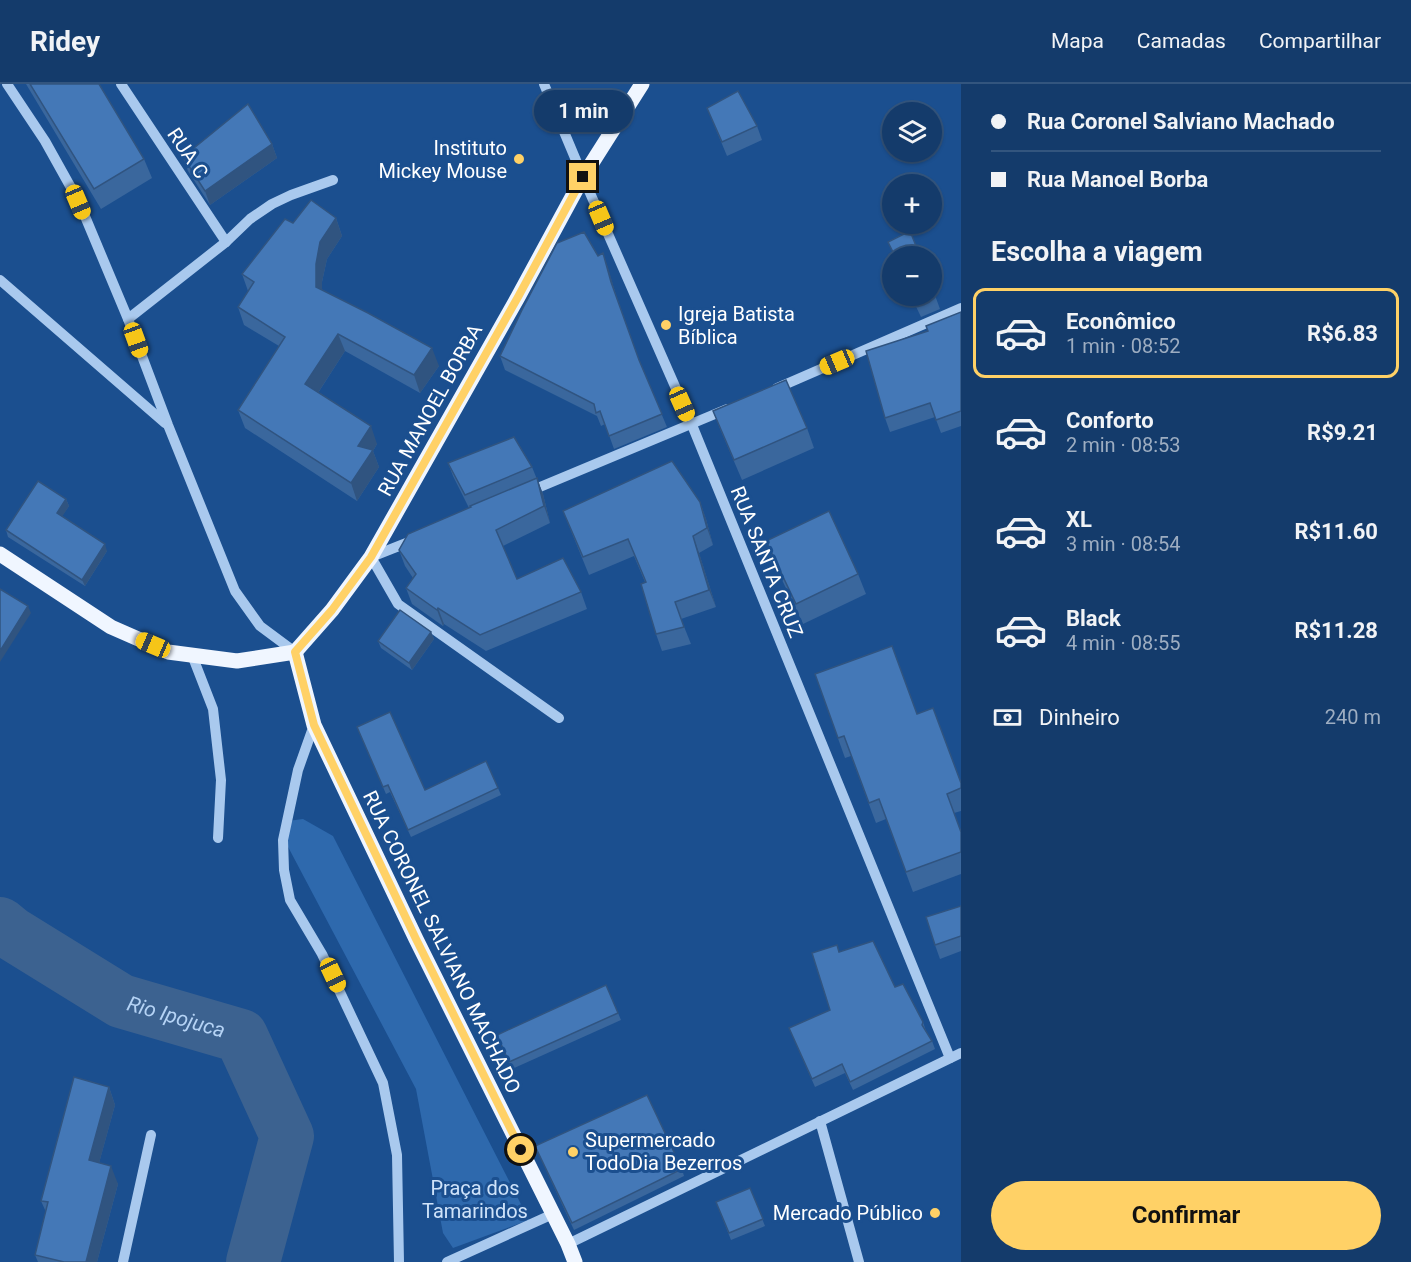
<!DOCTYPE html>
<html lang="pt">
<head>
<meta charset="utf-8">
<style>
	:root { --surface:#143b6b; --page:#214673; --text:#f1f3f6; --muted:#9dadc1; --line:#33557e; --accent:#ffd166 }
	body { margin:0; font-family:Roboto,sans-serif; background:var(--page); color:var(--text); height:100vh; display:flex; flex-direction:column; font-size:22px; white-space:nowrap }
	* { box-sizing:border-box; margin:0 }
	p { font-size:20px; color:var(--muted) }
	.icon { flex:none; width:33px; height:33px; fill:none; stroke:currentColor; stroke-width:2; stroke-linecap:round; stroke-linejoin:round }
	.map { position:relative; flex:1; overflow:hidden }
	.side { display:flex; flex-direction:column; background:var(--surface); width:450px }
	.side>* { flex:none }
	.hud { display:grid; align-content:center; height:132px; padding:0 30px; background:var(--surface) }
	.fabs { position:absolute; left:882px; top:18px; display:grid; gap:12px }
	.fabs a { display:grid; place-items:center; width:60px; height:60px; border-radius:50%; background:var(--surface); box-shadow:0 2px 4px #0004,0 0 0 2px var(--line); font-size:30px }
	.end { position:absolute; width:27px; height:27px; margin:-14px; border:8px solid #ffd166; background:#111; box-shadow:0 0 0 3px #111 }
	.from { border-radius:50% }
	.bubble { position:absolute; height:42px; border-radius:21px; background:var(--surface); box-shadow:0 2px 4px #0004,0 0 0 2px var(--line); font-size:20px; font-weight:700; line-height:42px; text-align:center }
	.car { position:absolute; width:18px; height:36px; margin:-18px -9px; border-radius:8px; box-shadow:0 0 4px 2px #0007; background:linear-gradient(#f5c518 24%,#345 0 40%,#f5c518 0 76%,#345 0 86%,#f5c518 0) }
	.hud b { display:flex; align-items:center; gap:21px; height:57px; font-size:22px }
	.hud b+b { border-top:2px solid var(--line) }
	.hud i { width:15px; height:15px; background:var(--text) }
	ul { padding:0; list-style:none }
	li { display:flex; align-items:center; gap:18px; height:90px; margin:0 12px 9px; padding:0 18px; border:3px solid transparent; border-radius:12px }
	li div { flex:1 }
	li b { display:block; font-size:22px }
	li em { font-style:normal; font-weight:700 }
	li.current { border-color:var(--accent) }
	li>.icon { width:54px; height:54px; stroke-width:1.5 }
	h2 { padding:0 30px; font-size:27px; line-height:72px }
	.pay { display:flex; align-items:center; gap:15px; height:66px; padding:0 30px; font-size:22px }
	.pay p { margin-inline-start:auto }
	.action { display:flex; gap:12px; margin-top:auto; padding:12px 30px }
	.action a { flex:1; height:69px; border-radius:36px; background:var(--accent); color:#111; font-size:24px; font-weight:700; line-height:69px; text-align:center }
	header { display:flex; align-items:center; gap:36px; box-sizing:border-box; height:84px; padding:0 30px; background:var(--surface); border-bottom:2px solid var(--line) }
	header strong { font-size:28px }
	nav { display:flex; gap:33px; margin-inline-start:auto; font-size:21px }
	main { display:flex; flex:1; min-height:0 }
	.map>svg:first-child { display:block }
</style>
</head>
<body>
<header>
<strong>Ridey</strong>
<nav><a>Mapa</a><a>Camadas</a><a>Compartilhar</a></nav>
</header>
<main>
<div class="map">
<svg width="961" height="1178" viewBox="0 0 961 1178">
	<rect width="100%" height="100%" fill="#1b4f8f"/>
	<path fill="#2e69ad" d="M303,735L333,752L529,1136L453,1164L443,1149L416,1005L286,759L288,737Z"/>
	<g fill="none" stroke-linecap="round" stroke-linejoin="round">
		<path stroke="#3c6290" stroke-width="54" id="s1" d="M0,840L11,849L121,917L241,952L287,1052L253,1178"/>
		<g stroke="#a9c9ee" stroke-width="10">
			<path d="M7,0L45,57L79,118L128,235L168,341L235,507L260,542L295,568"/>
			<path d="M121,0L226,158"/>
			<path d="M544,0L583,93L692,341L950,974"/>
			<path d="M0,196L165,339"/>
			<path d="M128,235L226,158L250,135L272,120L291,111L333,96"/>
			<path d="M777,304L961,224"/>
			<path d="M528,408L727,325"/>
			<path d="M414,456L371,473L398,520L559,634"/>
			<path d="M192,571L213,625L221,696L218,754"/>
			<path d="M314,641L298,686L283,756L284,786L290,816L322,870L383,999L397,1071L399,1178"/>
			<path d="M820,1037L859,1178"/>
			<path d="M568,1160L961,969"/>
			<path d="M123,1178L151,1051"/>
			<path d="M447,1178L553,1130"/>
		</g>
		<g stroke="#f0f6ff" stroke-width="15">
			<path d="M0,470L111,543L168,568L237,577L295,568"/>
			<path d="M295,568L314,641L416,855L568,1160L575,1178"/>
			<path d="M295,568L332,526L371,473L518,213L583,93L642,0"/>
		</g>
	</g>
	<g fill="#3a679d">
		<path d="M26,0H99L144,75L152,94L101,125Z"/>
		<path d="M707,24L757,42L762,56L727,72Z"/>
		<path d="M272,60L277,74L210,121L188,87L183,73Z"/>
		<path d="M336,134L342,152L327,175L322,198V206L439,282L420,309L345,267L318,309L377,360L373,367L379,383L357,417L245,344L238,326L279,262L244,241L238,223L248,207L242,190L293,139Z"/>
		<path d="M603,169L616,211L640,279L667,343L614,365L605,340L601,342L597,332L505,286L500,272L598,172Z"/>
		<path d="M932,203L940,225L921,233L911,212H932Z"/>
		<path d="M961,228V342L941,349L935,333L890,348L885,334L927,247Z"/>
		<path d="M713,327L807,344L814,364L742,396L721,347Z"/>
		<path d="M448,379L532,383L543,410L550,439L503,462L517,495L581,508L587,525L486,567L444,540L443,542L412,520L406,504L413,494L405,482L399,466L469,424L453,392Z"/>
		<path d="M66,415L69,422L62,432L107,467L85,502L8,453L6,446Z"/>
		<path d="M700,418L706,435L713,461L699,469L716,523L681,535L691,560L662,567L656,550L645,498L634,472L589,491L563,427Z"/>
		<path d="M766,457L858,490L866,510L803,540L773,477Z"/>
		<path d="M431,548L434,555L412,586L381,564L378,557Z"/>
		<path d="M815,590L917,630L961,699V727L954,729L961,748V790L913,808L886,735L876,739L851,672L845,674Z"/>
		<path d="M357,643L425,706L498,704L501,711L411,753L390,708L386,710Z"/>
		<path d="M961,822V867L940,875L935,861Z"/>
		<path d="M839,868L895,903L923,938L926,947L932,957L935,965L853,1006L845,989L815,1003L789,944L830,926Z"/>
		<path d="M618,929L621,936L512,985L497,951Z"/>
		<path d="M109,1003L115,1021L99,1079L118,1100L97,1178H38L35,1171L46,1128L41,1117Z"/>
		<path d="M535,1062L682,1085L684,1092L574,1146Z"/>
		<path d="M750,1104L765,1142L731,1156L716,1118Z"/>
	</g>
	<g fill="#305480">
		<path d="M272,60L277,74L210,121L205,107Z"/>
		<path d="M336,134L342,152L327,175L322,198V221L316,203V180L320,158Z"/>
		<path d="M603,169L608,183L616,211L611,198Z"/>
		<path d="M338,250L345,267L312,318L305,300Z"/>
		<path d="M432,264L439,282L420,309L414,291Z"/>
		<path d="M371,342L377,360L373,367L379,383L357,417L351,399L358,362Z"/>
		<path d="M537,394L543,410L550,439L544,422Z"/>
		<path d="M66,415L69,422L60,436L57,429Z"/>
		<path d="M700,418L706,435L713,461L707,444Z"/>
		<path d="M693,452L699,469L716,523L709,506Z"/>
		<path d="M105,460L107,467L85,502L82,496Z"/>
		<path d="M28,522L31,529L0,578V567Z"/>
		<path d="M438,524L444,540L443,542L437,526Z"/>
		<path d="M431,548L434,555L412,586L409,579Z"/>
		<path d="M109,1003L115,1021L95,1094L89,1076Z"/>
		<path d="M111,1082L118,1100L97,1178H86Z"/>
	</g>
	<g fill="#4478b7" stroke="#305480" stroke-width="1.5">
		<path d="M30,0H99L144,75L94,105Z"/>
		<path d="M738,7L757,42L722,58L707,24Z"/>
		<path d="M248,20L272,60L205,107L183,73Z"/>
		<path d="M311,116L336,134L320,158L316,180V203L368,229L432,264L414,291L338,250L305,300L371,342L358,362L373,366L351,399L238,326L285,253L238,223L254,198L242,190L285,135L293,139Z"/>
		<path d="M910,147L920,172H895L888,158Z"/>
		<path d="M584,148L598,172L603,169L611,198L639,276L662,330L609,352L600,327L596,329L594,320L500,272L522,226L557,159Z"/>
		<path d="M932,203L935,212L916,220L912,212H932Z"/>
		<path d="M961,228V327L936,336L930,319L885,334L866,267L928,247L926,242Z"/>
		<path d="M786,296L807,344L734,376L713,327Z"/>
		<path d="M514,353L532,383L465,411L448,379Z"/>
		<path d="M672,377L700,418L707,444L693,452L709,506L675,518L684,543L656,550L641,500L646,498L628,455L583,473L563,427Z"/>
		<path d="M537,394L544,422L496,446L517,495L563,474L581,508L480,551L438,524L437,526L406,504L416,490L399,466L408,450L471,423L470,422Z"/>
		<path d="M38,397L66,415L57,429L105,460L82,496L6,446Z"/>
		<path d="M829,427L858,490L796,520L766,457Z"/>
		<path d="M0,505L28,522L0,567Z"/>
		<path d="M400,526L431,548L409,579L378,557Z"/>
		<path d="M892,562L917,630L933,624L961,699V704L947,710L961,748V768L906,788L879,715L869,719L844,652L838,654L815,590Z"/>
		<path d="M390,628L425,706L486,677L498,704L408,746L388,701L383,703L357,643Z"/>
		<path d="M961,822V852L935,861L926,833Z"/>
		<path d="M873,857L895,903L903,900L923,938L922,941L932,957L850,998L842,980L812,995L789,944L830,926L812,869L837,861L839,868Z"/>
		<path d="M606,901L618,929L509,978L497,951Z"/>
		<path d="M74,993L109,1003L89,1076L111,1082L86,1178H64L35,1171L48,1118L41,1117Z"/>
		<path d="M647,1011L682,1085L572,1139L535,1062Z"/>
		<path d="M750,1104L763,1135L729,1149L716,1118Z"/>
	</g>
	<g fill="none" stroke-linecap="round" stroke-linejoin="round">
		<path stroke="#ffd166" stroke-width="8" d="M521,1066L416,855L314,641L295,568L332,526L371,473L518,213L583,93"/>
	</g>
	<g fill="#ffd166" stroke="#1b4f8f" stroke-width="2">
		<circle cx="519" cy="75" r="6"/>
		<circle cx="666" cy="241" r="6"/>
		<circle cx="573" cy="1068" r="6"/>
		<circle cx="935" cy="1129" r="6"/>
	</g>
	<g text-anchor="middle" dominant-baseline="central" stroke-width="6" stroke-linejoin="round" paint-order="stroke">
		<g font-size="20" fill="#fff" stroke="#1b4f8f" text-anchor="end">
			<text x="507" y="64">Instituto<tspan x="507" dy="23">Mickey Mouse</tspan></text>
			<text x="678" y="230" text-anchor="start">Igreja Batista<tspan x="678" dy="23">Bíblica</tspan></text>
			<text x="585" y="1056" text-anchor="start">Supermercado<tspan x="585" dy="23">TodoDia Bezerros</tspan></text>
			<text x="923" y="1129">Mercado Público</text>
		</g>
		<g font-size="20" fill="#fff" stroke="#1b4f8f">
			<text transform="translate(188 69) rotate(56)">RUA C</text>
			<text transform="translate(430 326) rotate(-61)">RUA MANOEL BORBA</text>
			<text transform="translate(767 478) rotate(68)">RUA SANTA CRUZ</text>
			<text transform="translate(442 858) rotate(64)">RUA CORONEL SALVIANO MACHADO</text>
		</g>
		<g font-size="20" fill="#cfe3fa" stroke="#1b4f8f">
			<text x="475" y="1104">Praça dos<tspan x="475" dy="23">Tamarindos</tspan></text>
		</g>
		<g font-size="21" font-style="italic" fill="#b5d3f5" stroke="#1b4f8f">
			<text stroke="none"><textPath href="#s1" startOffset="201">Rio Ipojuca</textPath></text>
		</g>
	</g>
</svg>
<div class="fabs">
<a><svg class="icon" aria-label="layers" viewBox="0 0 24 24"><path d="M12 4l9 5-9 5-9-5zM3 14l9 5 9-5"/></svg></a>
<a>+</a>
<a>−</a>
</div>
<i class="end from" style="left:521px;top:1066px"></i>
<i class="end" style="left:583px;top:93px"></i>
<div class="bubble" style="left:534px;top:6px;width:99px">1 min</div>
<i class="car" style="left:78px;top:118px;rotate:157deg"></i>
<i class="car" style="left:601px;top:134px;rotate:157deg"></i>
<i class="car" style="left:136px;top:256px;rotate:160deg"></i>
<i class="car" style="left:837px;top:278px;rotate:247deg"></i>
<i class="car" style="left:682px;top:320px;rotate:156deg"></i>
<i class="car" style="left:153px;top:561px;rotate:293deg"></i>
<i class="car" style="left:333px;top:891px;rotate:155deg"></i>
</div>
<section class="side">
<div class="hud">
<b><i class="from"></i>Rua Coronel Salviano Machado</b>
<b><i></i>Rua Manoel Borba</b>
</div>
<h2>Escolha a viagem</h2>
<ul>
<li class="current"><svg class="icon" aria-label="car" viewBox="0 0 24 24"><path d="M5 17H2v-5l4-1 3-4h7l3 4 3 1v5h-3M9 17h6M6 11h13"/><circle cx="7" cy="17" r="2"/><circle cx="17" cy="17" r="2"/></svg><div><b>Econômico</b><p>1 min · 08:52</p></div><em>R$6.83</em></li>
<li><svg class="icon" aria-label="car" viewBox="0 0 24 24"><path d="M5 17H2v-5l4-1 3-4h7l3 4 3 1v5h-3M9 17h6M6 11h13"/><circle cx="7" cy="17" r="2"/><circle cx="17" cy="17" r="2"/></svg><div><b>Conforto</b><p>2 min · 08:53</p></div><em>R$9.21</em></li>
<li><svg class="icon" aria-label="car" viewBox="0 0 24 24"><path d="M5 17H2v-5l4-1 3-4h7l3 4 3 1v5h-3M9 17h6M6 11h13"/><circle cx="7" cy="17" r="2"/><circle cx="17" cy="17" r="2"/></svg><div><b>XL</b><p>3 min · 08:54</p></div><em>R$11.60</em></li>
<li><svg class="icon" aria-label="car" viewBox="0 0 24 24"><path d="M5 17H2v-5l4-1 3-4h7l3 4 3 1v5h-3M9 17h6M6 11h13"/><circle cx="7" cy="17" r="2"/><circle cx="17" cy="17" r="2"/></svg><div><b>Black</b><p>4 min · 08:55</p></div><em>R$11.28</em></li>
</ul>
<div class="pay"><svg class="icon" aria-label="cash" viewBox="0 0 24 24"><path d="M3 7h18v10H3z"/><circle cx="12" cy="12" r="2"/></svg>Dinheiro<p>240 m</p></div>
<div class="action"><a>Confirmar</a></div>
</section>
</main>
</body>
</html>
